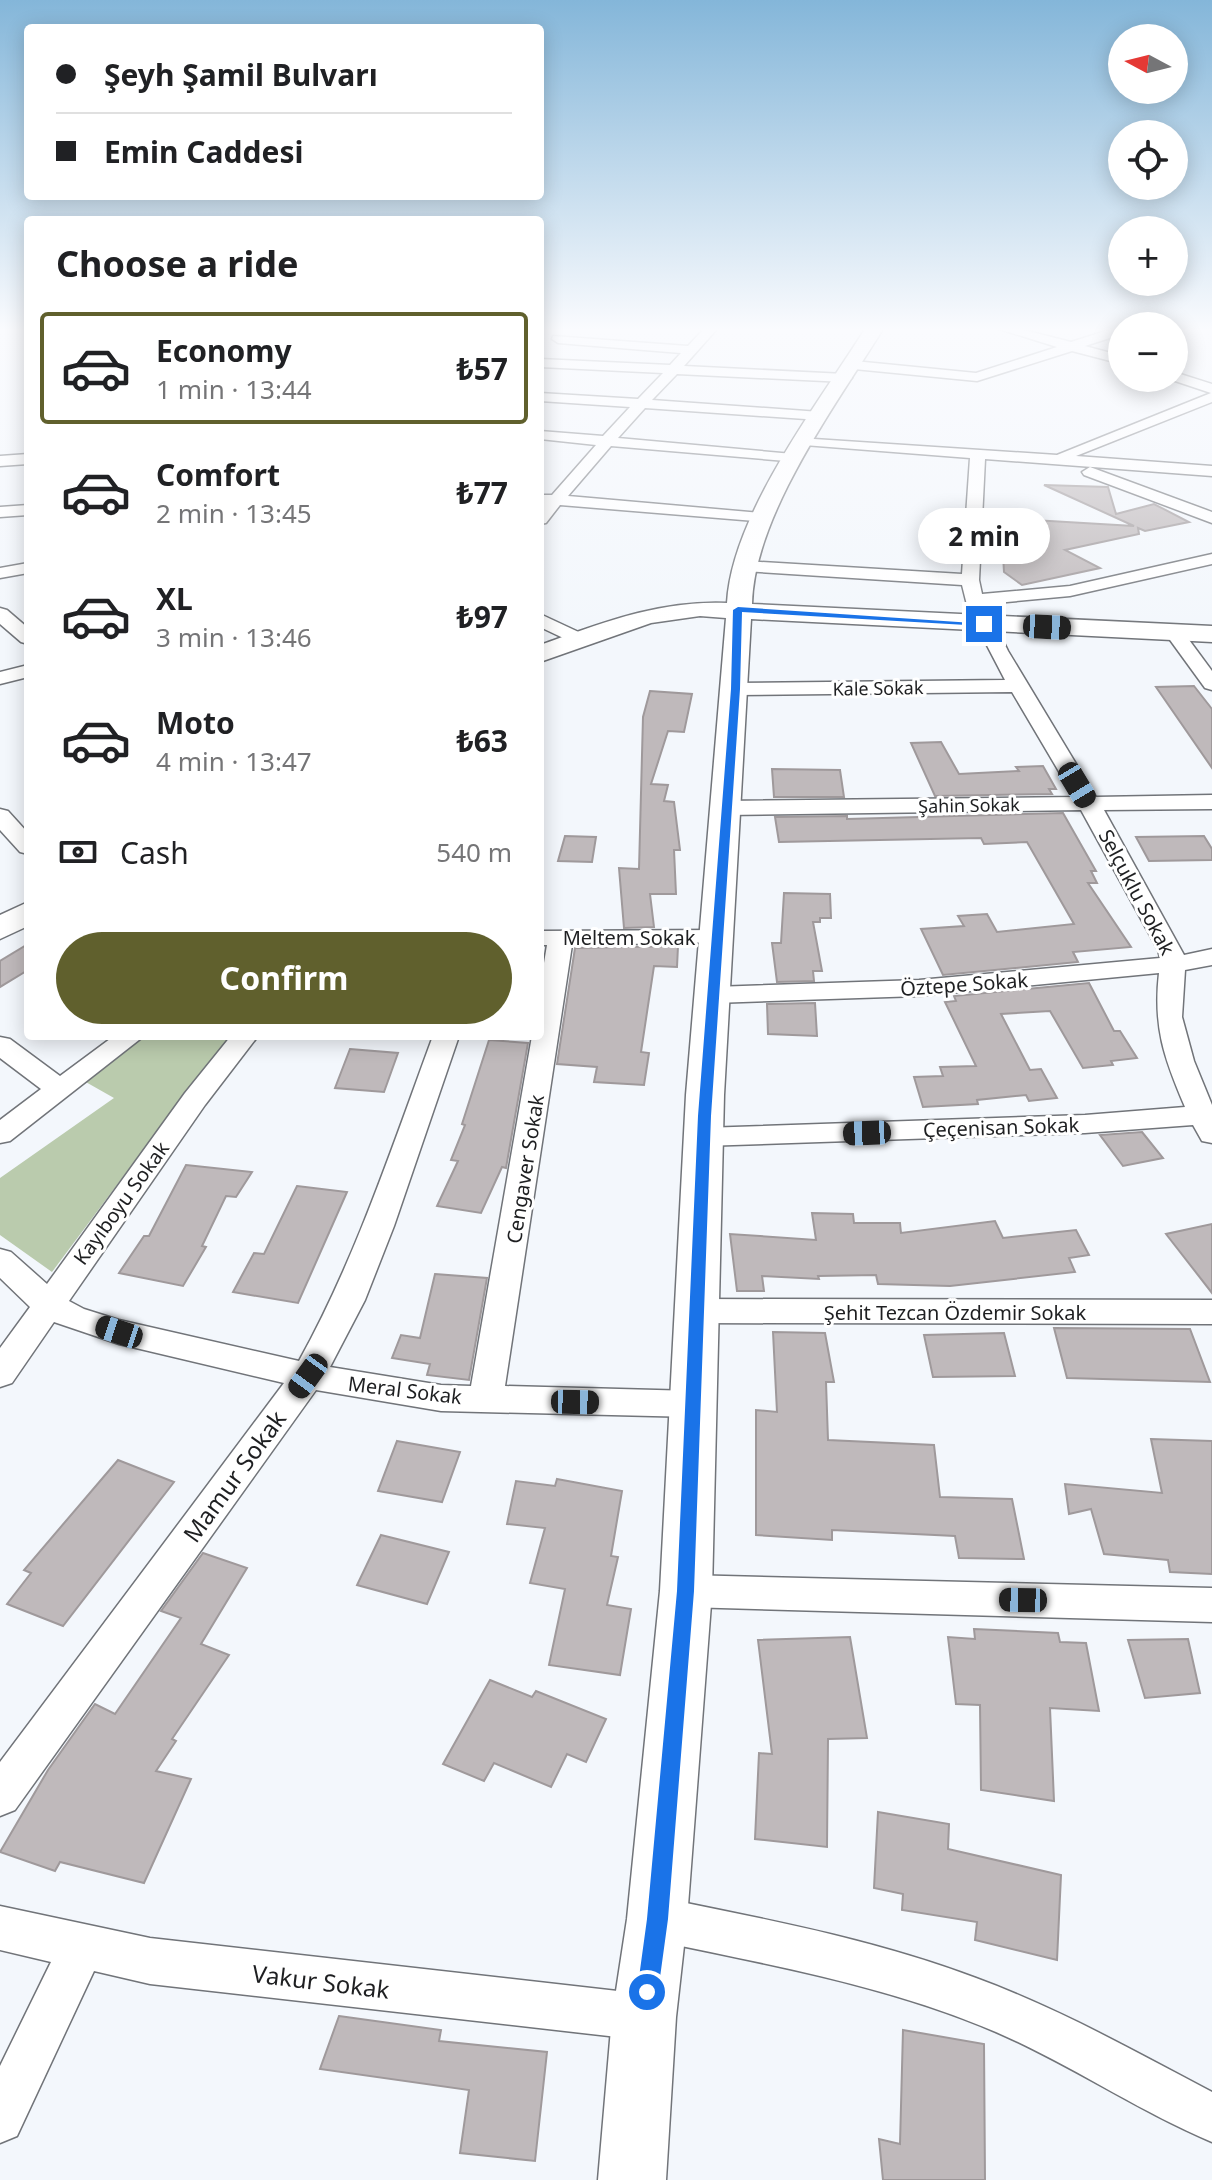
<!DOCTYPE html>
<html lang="en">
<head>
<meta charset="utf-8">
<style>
	:root { --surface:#fff; --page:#f6f6f6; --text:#202124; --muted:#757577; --line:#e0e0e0; --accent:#60602d }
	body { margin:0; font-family:"Noto Sans",sans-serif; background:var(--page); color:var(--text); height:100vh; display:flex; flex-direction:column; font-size:30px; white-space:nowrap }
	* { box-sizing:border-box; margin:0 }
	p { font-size:26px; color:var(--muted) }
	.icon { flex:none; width:44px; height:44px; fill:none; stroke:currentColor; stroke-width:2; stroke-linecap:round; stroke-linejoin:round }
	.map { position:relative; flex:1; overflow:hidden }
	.drawer { position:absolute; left:24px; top:216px; width:520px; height:824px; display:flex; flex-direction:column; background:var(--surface); border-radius:8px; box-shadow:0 4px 20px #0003 }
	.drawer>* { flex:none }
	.top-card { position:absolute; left:24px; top:24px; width:520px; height:176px; border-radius:8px; box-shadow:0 4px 20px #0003; display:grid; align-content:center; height:176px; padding:0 32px; background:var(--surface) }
	.needle { width:52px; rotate:277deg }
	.fabs { position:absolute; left:1108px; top:24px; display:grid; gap:16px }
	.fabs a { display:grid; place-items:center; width:80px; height:80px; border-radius:50%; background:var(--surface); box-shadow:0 4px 20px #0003; font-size:40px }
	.end { position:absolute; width:36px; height:36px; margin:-18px; border:10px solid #1a73e8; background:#fff; box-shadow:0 0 0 4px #fff }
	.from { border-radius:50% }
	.bubble { position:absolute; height:56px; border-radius:28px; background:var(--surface); box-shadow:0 4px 20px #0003; font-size:26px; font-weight:700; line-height:56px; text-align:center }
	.car { position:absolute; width:24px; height:48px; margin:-24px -12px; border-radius:10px; box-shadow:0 0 6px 2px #0007; background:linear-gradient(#222 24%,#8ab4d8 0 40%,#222 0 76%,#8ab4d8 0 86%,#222 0) }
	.top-card b { display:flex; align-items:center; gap:28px; height:76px; font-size:30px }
	.top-card b+b { border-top:2px solid var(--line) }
	.top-card i { width:20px; height:20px; background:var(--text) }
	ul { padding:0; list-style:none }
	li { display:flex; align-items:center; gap:24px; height:112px; margin:0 16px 12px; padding:0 16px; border:4px solid transparent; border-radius:8px }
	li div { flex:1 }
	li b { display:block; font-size:30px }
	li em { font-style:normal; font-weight:700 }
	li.current { border-color:var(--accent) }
	li>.icon { width:72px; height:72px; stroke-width:1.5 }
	h2 { padding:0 32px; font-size:36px; line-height:96px }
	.pay { display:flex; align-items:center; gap:20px; height:88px; padding:0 32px; font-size:30px }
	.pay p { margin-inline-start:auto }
	.action { display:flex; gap:16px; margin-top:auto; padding:16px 32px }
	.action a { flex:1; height:92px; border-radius:48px; background:var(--accent); color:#fff; font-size:32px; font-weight:700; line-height:92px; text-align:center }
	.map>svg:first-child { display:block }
</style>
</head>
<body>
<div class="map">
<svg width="1212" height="2180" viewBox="0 0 1212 2180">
	<rect width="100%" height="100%" fill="#f3f7fc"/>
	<path fill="#bacbad" d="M146,1036H233L178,1103L52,1272L0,1235V1178L114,1098L84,1081Z"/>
	<g fill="#bfb9bb" stroke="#9f999b" stroke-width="2">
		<path d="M1044,485L1108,487L1116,514L1154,504L1189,522L1145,531L1138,528L1139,534L1065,550L1100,568L1022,585L1004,572L1001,518L1134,526Z"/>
		<path d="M1194,686L1212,709V768L1156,687Z"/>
		<path d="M650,691L692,694L684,732L668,731L651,784L668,785L664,801L674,802L680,850H674L676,894H650L654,927L624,928L619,868L639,869L643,717Z"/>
		<path d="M941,742L959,774L1019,771L1016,767L1043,766L1056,789H1049L1052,794L935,796L911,743Z"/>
		<path d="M772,769L840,770L844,797H774Z"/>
		<path d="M1063,813L1096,871H1091L1097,883H1088L1131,947L1073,952L1078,962L943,975L921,929L964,926L958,916L987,914L997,932L1074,924L1027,842L984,844L981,838L779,842L775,817L847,816V819Z"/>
		<path d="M565,836L596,837L592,862L558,861Z"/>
		<path d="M1204,836L1212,849V860L1149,861L1136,837Z"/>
		<path d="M784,893L830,894L831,918H820V922H813L822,971H813L814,981L777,982L772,943H781Z"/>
		<path d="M28,944V970L0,987V961Z"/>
		<path d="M678,946L677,967L654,966L641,1052L649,1053L644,1085L594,1082L597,1067L557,1064L575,948Z"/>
		<path d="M1089,983L1114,1031H1120L1137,1058L1111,1061L1113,1065L1083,1068L1050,1011L1001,1014L1030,1070L1041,1069L1057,1098L1029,1101L1026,1095L977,1100L978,1104L923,1107L914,1077L943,1076L940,1067L976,1066L945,1002L956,1001L954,996Z"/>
		<path d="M815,1003L817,1036L768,1034L767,1004Z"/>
		<path d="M489,1040L528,1043L506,1168L502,1167L481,1213L437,1206L458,1161L451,1160L465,1125L462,1124Z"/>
		<path d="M350,1049L398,1053L384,1092L335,1088Z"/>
		<path d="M1142,1132L1163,1158L1123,1166L1100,1135Z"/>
		<path d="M186,1165L252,1172L236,1197L226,1196L202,1246L206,1247L183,1286L119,1273L144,1236H149Z"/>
		<path d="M297,1186L347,1192L298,1303L233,1292L254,1253L264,1254Z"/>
		<path d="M812,1213L853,1214L854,1223H900L901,1233L995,1221L1003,1238L1076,1230L1089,1255L1069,1258L1075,1272L950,1286L878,1284L876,1275L818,1276L819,1279L762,1276L764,1291H737L730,1234L816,1240Z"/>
		<path d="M1212,1224V1293L1166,1234Z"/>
		<path d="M435,1274L487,1278L469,1380L427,1375L430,1364L392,1358L401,1335L420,1338Z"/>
		<path d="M1054,1328L1190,1329L1210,1382L1067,1378Z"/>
		<path d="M773,1332L825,1333L834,1382H826L828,1440L934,1445L940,1497L1012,1499L1024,1559L959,1558L955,1536L832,1530V1540L756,1535V1410L777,1412Z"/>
		<path d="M1004,1333L1015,1376L933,1377L924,1335Z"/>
		<path d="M1151,1439L1212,1441V1574L1170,1572L1168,1560L1104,1554L1091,1509L1069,1514L1065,1484L1162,1493Z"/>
		<path d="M397,1441L460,1452L442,1502L378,1491Z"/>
		<path d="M118,1460L174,1482L63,1626L7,1604L31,1573L24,1570Z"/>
		<path d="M557,1479L622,1491L611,1556L618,1557L607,1605L631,1609L620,1675L549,1665L565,1589L530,1583L545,1528L507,1524L516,1481L555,1486Z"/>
		<path d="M381,1535L449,1552L427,1604L357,1585Z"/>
		<path d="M203,1553L247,1568L201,1644L229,1655L172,1739L176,1741L156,1771L191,1779L144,1883L60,1862L55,1871L0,1852L48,1770L95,1704L115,1714L181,1618L161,1611Z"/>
		<path d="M974,1629L1058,1633L1060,1642L1086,1643L1099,1711L1050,1708L1054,1801L981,1790L980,1705L956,1704L948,1637L975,1639Z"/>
		<path d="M850,1637L867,1738L828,1739L827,1847L755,1839L759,1753L772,1754L758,1640Z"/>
		<path d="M1188,1639L1200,1693L1145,1698L1128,1640Z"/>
		<path d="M490,1680L532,1697L536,1691L606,1719L586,1762L567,1754L551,1787L494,1763L484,1781L443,1764Z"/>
		<path d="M878,1812L949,1824L948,1849L1061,1875L1057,1960L975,1940L977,1922L902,1910L903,1894L874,1888Z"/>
		<path d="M339,2016L441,2030L439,2041L547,2052L535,2161L460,2153L469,2090L320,2069Z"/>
		<path d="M903,2030L984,2044L985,2180H883L879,2139L900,2144Z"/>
	</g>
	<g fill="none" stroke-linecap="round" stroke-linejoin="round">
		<g stroke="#717479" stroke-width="3">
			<g id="street">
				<path d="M704,329H717L684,366L845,374L852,378L845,382L677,374L652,400L820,412L827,416L820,420L645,408L618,438L793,454L801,459L798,462L611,446L568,496L761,513L769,518L767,522L560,505L546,523L540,524V509L544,504L540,503V495H552L596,445L540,439V431L603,436L630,407L540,401V393L638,399L663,373L540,367V359L670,365L681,353L558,343L552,339L553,336L688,346Z"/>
				<path d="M999,329H1020L1071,342L1112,329H1122V334L1085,346L1122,356V364L1072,351L977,381L854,369L847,365L854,361L976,373L1057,347Z"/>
				<path d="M1174,372L1212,384V402L1076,456L1212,466V476L985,459L979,580L982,594L1070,586L1212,554V564L1070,596L985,604L1008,651L1096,797L1212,795V809L1104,810L1184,955L1212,949V965L1185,970L1182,1017L1194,1061L1212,1105V1143L1202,1141L1193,1125L1085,1133L703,1146L693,1144L689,1137L693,1130L703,1128L1085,1115L1185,1107C1164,1058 1153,1027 1159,973L919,996L714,1003L705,1001L701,995L705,989L714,987L919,980L1160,958L1158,950L1081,810L726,815L715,808L726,801L1074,797L1012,692L736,695L726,689L736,683L1005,680L968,609L962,585L744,571L735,566L744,561L962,574L970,458L804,445L797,441L799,438L1057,455L1211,393L1169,379L1174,378Z"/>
				<path d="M28,454V464L0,466V456Z"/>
				<path d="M1090,467L1212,512V523L1084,475L1082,472Z"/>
				<path d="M28,505V515L0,517V507Z"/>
				<path d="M28,563V573L0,578V568Z"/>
				<path d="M0,608L7,610L28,628V644L21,642L0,624Z"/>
				<path d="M540,614L585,635L587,639L578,645L540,627Z"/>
				<path d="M1174,627L1181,629L1212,671V690L1205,688L1165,633Z"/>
				<path d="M28,665V677L0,684V672Z"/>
				<path d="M0,809L8,811L28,833V854L20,852L0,830Z"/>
				<path d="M718,930L727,932L730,937L727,942L572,945L505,1386L694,1391L706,1395L711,1404L706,1413L694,1417L441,1411L316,1390L15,1810L0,1816V1762L284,1383L119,1344L54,1322L12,1383L0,1387V1348L30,1307L0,1278V1249L11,1252L47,1284L185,1093L231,1036H258L205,1105L69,1301L84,1309L119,1320L299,1361C356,1258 392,1147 433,1036H459L394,1226L365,1300L330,1367L441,1385L471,1386L532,1036H540V987L547,945H540V931Z"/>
				<path d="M114,1036H144L10,1141L0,1143V1120L41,1089L0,1058V1037L10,1039L60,1076Z"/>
				<path d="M698,1299L1212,1300V1324L698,1323L687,1319L682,1311L687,1303Z"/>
				<path d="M686,1575L1212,1588V1622L686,1607L673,1603L667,1591L673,1579Z"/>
				<path d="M657,1897C764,1919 873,1939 976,1978C1058,2008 1134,2051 1212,2092V2142C1138,2111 1070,2064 996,2032C889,1986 771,1965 657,1941L641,1935L635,1919L641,1903Z"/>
				<path d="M0,1906L150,1938L644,1994L660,2001L667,2017L660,2033L644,2040L150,1984L94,1971L17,2136L0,2143V2066L51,1962L0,1950Z"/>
			</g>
		</g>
		<g stroke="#717479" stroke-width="3">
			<g id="secondary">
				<path d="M865,329H883C836,405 754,515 752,604L1212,626V642L751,619L724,1095L712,1591L687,1919L676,2017L666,2180H598L612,2017L627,1919L660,1591L686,1095L726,618L700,616L651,623L540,662V645C602,623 660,600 727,603C732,514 818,404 865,329Z"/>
				<path d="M28,902V926L0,939V915Z"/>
			</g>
		</g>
		<use href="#street" fill="#fff" fill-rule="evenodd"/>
		<use href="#secondary" fill="#fff" fill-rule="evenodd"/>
	</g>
	<linearGradient id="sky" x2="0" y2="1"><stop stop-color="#84b6d9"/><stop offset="0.52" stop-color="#fafbfe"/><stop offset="1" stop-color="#fafbfe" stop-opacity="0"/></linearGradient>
	<rect width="1212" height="634" fill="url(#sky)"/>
	<path fill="#1a73e8" d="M738,607L988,624L984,626L742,612L740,689L711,1116L694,1591L668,1919L658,1992L655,2000L647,2003L640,2000L637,1992L647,1919L677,1591L698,1116L731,689L733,610Z"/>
	<g text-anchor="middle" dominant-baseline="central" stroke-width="6" stroke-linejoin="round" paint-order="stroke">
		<g font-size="18" fill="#1e1f21" stroke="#fff">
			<text transform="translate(878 688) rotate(-1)">Kale Sokak</text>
			<text transform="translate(969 805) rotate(-1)">Şahin Sokak</text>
		</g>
		<g font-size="20" fill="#1e1f21" stroke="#fff">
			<text transform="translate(1137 892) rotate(62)">Selçuklu Sokak</text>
			<text x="629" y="937">Meltem Sokak</text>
			<text transform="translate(964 984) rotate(-4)">Öztepe Sokak</text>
			<text transform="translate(1001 1127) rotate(-2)">Çeçenisan Sokak</text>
			<text transform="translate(525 1169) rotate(-81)">Cengaver Sokak</text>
			<text transform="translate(121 1203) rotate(-54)">Kayıboyu Sokak</text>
			<text x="955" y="1312">Şehit Tezcan Özdemir Sokak</text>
			<text transform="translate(405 1390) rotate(7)">Meral Sokak</text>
		</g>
		<g font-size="24" fill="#1e1f21" stroke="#fff">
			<text transform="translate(234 1476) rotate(-54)">Mamur Sokak</text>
			<text transform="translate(321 1981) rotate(7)">Vakur Sokak</text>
		</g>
	</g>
</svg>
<div class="fabs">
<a><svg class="needle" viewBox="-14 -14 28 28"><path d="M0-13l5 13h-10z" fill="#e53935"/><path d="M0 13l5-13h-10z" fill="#757577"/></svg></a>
<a><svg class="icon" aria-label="locate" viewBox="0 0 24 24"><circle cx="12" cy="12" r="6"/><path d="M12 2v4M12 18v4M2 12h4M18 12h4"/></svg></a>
<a>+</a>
<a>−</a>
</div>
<i class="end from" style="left:647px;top:1992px"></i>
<i class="end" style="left:984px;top:624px"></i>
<div class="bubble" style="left:918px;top:508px;width:132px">2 min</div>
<i class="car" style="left:1047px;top:627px;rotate:93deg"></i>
<i class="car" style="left:1077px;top:785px;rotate:149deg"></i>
<i class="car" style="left:867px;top:1133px;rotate:268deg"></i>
<i class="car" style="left:119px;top:1332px;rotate:288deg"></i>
<i class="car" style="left:308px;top:1376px;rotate:216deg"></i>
<i class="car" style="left:575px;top:1402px;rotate:91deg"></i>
<i class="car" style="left:1023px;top:1600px;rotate:271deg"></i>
<div class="top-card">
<b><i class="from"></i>Şeyh Şamil Bulvarı</b>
<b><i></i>Emin Caddesi</b>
</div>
<section class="drawer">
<h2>Choose a ride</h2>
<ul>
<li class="current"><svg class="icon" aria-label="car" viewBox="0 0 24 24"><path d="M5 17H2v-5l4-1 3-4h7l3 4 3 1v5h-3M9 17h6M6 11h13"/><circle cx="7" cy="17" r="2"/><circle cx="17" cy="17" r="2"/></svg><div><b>Economy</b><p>1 min · 13:44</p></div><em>₺57</em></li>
<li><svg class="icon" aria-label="car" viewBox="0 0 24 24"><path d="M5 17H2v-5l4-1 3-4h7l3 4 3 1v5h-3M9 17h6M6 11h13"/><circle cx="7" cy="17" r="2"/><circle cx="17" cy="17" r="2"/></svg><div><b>Comfort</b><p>2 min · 13:45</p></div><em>₺77</em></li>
<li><svg class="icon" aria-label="car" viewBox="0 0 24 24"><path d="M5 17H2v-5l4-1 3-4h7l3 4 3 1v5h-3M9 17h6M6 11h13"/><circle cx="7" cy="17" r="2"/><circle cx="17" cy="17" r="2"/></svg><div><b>XL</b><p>3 min · 13:46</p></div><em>₺97</em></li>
<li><svg class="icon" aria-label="car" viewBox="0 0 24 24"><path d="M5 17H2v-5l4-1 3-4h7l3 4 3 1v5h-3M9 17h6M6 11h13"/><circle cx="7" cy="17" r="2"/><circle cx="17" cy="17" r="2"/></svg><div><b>Moto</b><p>4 min · 13:47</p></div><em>₺63</em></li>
</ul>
<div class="pay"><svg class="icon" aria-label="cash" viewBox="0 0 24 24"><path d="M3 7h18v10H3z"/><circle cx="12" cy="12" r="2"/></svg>Cash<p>540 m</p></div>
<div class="action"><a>Confirm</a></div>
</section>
</div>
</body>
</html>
